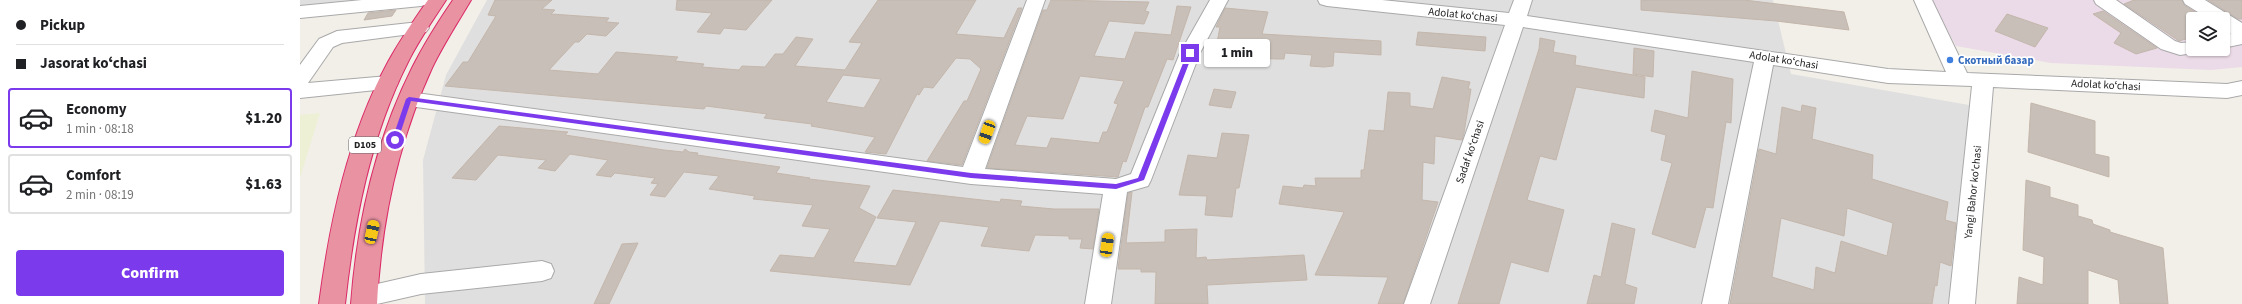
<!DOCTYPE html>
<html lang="en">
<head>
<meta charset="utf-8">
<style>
	:root { --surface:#fff; --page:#f2f2f2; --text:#202124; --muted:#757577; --line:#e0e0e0; --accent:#7c3aed }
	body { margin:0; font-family:"Source Sans 3",sans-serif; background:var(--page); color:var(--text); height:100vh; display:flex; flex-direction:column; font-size:15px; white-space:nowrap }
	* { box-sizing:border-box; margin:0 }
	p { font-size:13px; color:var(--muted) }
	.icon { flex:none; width:22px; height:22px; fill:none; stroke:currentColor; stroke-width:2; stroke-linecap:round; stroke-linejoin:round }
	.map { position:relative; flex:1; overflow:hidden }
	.panel { display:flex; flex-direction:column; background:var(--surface); width:300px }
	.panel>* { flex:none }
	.guide { display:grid; align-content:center; height:88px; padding:0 16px; background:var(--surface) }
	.buttons { position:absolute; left:1886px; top:12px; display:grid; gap:8px }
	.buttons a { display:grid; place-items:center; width:44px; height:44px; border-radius:4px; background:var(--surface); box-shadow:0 1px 3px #0004; font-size:20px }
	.end { position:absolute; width:18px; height:18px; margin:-9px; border:5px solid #7c3aed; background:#fff; box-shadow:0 0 0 2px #fff }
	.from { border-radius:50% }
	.bubble { position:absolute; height:28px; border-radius:4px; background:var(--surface); box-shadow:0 1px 3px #0004; font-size:13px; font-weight:800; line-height:28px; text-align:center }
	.car { position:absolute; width:12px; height:24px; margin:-12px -6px; border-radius:5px; box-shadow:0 0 3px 1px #0007; background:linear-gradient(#f5c518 24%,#345 0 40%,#f5c518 0 76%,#345 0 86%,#f5c518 0) }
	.guide b { display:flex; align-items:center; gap:14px; height:38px; font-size:15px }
	.guide b+b { border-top:1px solid var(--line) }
	.guide i { width:10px; height:10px; background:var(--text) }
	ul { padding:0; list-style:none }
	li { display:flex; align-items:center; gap:12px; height:60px; margin:0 8px 6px; padding:0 8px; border:2px solid var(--line); border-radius:4px }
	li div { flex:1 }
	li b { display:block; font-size:15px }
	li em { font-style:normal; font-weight:800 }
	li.active { border-color:var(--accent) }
	li>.icon { width:36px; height:36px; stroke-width:1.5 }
	.action { display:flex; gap:8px; margin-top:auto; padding:8px 16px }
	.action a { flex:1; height:46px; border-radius:4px; background:var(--accent); color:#fff; font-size:16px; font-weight:800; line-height:46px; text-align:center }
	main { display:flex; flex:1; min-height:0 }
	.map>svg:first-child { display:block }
</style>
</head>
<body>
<main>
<section class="panel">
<div class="guide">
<b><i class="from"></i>Pickup</b>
<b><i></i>Jasorat koʻchasi</b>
</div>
<ul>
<li class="active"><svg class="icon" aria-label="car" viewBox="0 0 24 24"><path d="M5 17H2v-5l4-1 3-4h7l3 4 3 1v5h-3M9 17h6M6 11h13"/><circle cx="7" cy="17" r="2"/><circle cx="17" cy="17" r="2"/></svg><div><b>Economy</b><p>1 min · 08:18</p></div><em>$1.20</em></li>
<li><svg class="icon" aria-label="car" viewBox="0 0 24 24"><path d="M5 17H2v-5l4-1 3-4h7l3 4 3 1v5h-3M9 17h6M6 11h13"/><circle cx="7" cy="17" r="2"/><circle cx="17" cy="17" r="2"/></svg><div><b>Comfort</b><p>2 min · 08:19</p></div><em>$1.63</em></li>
</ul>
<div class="action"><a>Confirm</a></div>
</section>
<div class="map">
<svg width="1942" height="304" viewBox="0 0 1942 304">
	<rect width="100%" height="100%" fill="#f2efe9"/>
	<g fill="#e0dfdf">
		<path d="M0,0H89L0,12Z"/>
		<path d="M187,0H1473L1491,74L1669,105L1652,304H125L123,160L146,75Z"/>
	</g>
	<path fill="#ebdbe8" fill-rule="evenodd" d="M1631,0H1942V67L1911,70L1751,63L1656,46ZM1893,19H1923V49H1893Z"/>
	<path fill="#eef0d5" d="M20,113L0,178V115Z"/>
	<g fill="#c7bfb8" stroke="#c4b6ab" fill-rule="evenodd">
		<path d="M195,0H252L242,9L255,10L251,14L309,18L306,22L319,23L306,36L287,34L279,42H275L249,70L298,74L316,52L378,57L375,61L404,64L402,67L439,70L442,66L465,67L475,54H483L496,37L513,39L495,66L545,70L562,43L549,42L578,0H676L656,34L704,38L718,8H722L662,165L627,161L664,101H667L681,69L670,59L656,58L633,88L624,87L619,95L617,94L586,154L565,152L575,137L511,126L512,124L464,118L467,114L406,106L404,109L145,86L163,62H168L196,16L188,15ZM543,75L581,79L564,108L526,102Z"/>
		<path d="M377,0H472L446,30L424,28L420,34L397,32L412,13L376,10Z"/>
		<path d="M751,0L849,2L845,11L849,12L844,24L809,21L794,56L825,59L835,32L871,35L877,6L891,7L873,60L867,59L848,107H845L826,162L823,161L818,177L687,168L743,10H747ZM780,76L824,81L814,103L818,104L807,132H803L799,143L751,138L747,148L715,145L727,116L763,119Z"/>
		<path d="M1341,0H1444L1544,12L1549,30L1476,21L1341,10Z"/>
		<path d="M1834,0H1882L1884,5L1906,19H1893V37L1879,41L1824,4Z"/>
		<path d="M1908,0H1942V19H1938Z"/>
		<path d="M925,8L968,12L962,34L1081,41V55L1034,52L1033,66L1024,67L1010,66L1012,55L985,53L984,59H977L948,58V55L915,53L920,27H916Z"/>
		<path d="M96,10L92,16L64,20L68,13Z"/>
		<path d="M1803,11L1857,48L1836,54L1814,43L1821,33L1793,14Z"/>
		<path d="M1707,14L1748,28L1735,47L1695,31Z"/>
		<path d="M1118,32L1186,37L1185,51L1116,45Z"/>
		<path d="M1240,38L1255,41L1253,52L1276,56L1275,65L1345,77L1344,98L1276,87L1256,160L1240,156L1227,200L1264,210L1248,272L1211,262L1199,304H1158L1239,49Z"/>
		<path d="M1334,48L1354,51L1353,77L1333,74Z"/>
		<path d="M1392,71L1433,79L1431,123L1426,122L1413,208L1406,207L1395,248L1352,234L1372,163L1361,160L1366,135L1351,131L1355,110L1388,118Z"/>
		<path d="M1142,77L1170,82L1168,89H1171L1164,133L1162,140L1135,136L1134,164L1123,162L1122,200L1138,202L1103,304H1078L1088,277L1015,275L1044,212L979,204L983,186L1003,188L1004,185L1016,186L1015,178H1061V170H1064L1069,130L1084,131L1088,92L1110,93V106L1133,109Z"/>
		<path d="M914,89L936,92L931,108L909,105Z"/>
		<path d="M1731,103L1795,121V154L1809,157V177L1728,152Z"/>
		<path d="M1502,105L1516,108L1512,139L1573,155L1572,179L1648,202L1645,220L1656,223L1651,266L1640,262L1637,286L1635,285L1632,304H1430L1459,149L1476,154L1482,107L1501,112ZM1547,208L1593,223L1587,256L1541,241L1535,273L1516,267L1514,290L1472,277L1481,218L1544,236Z"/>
		<path d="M199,126L268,132L265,135L364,150L383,152L385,149L389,152L398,153L397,155L480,167L476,173L510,178L509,179L570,186L559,208L576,217L553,262L596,266L616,222L577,218L593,190L700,202L701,199L722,201L720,206L754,209H799L793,249L780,248L782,239H769V236L735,235L729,251L681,246L689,227L640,221L610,285L470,271L480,255L514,258L530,229L502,226L513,205L453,199L455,196L409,189L419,176L384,172L365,197L350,195L358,184L351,183L355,178L315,173L311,177L296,175L308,160L270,154L255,171L238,168L246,160L198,155L176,180L152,178Z"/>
		<path d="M922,133L949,135L939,188H936L932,217L905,215L907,196L879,195L888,155L917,158Z"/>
		<path d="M1726,180L1750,187V197L1778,205V216L1792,220L1793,224L1810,230V232L1863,248L1868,304H1820L1818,280L1788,270V304H1717L1719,277L1743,285L1744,257L1723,250Z"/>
		<path d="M832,192L826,243L865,242V230L897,229L896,258L906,257L907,260L1004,255L1007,280L907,285L908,304H855L856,272H841V269H818L828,193Z"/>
		<path d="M1312,223L1335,229L1325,284L1337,288L1334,304H1287L1294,275L1301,277Z"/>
		<path d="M338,243L309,304H294L322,244Z"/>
	</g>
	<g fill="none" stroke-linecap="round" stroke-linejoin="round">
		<g stroke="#a9a9a9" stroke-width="2">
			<g id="minor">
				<path d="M62,0H130L128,4L121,6L0,18V6Z"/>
				<path d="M727,0H745L685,169L816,179L831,174L880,53L910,0H928L900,53L851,180L848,186L827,192L811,304H785L803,194L671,184L109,106L102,104L99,99L102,94L109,92L663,167Z"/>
				<path d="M1018,0H1082L1209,13L1214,0H1232L1227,16L1588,69L1646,72L1614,0H1632L1667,73L1927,84L1942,81V95L1927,98L1693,87L1675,304H1649L1672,86L1588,83L1473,65L1428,304H1402L1454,62L1223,27L1130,304H1104L1205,25L1027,6L1020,4Z"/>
				<path d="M1794,0H1816L1875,41L1881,43L1893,42V49H1902L1900,52L1880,55L1861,49L1796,4Z"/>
				<path d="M1883,0H1905L1942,23V44L1923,48V36L1931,34L1923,29V19H1909L1885,4Z"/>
				<path d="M119,22L126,24L129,28L126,32L42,43L33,47L8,83L88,76L95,78L98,83L95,88L0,98V65L19,39L37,31Z"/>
				<path d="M242,261L251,264L254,271L251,278L242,281L121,294L77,304H55L52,297L55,290L64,287L121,274Z"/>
			</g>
		</g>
		<g stroke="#dc2a67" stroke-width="2">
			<g id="highway">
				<path d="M128,0H146C133,20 119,40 108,62C70,137 54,221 45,304H19C30,221 48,136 88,62C100,40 114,20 128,0Z"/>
				<path d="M153,0H171C158,22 143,45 132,68C98,142 81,223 77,304H51C57,223 76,140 112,68C124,44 138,22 153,0Z"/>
			</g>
		</g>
		<use href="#minor" fill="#fff" fill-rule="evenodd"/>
		<use href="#highway" fill="#e892a2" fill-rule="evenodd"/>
	</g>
	<path fill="#7c3aed" d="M890,51L893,53L844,180L816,189L671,178L111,101L98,140L95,142L92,140L106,99L109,97L671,173L816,184L838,178L887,53Z"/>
	<circle fill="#3f7fe0" stroke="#fff" stroke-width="1.5" cx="1650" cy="60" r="4"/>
	<g text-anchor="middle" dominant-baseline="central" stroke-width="3.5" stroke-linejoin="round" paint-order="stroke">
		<rect fill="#fff" stroke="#646464" stroke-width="1" x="49" y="137" width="32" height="16" rx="3"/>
		<g font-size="10" font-weight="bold" fill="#222">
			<text x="65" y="145">D105</text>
		</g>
		<g font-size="11" fill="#222" stroke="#fff">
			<text transform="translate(1163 15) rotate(6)">Adolat koʻchasi</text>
			<text transform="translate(1484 60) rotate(9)">Adolat koʻchasi</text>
			<text transform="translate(1806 85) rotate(3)">Adolat koʻchasi</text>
			<text transform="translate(1170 152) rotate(-71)">Sadaf koʻchasi</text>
			<text transform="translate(1673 192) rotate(-84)">Yangi Bahor ko'chasi</text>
		</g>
		<g font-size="11" font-weight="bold" fill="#366cbe" stroke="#fff" text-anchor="start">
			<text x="1658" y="60">Скотный базар</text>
		</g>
	</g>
</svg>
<div class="buttons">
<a><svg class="icon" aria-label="layers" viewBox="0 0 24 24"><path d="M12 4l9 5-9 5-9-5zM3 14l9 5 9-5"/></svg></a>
</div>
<i class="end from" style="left:95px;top:140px"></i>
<i class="end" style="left:890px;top:53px"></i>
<div class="bubble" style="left:904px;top:39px;width:66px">1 min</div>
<i class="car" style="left:687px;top:132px;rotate:200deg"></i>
<i class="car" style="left:72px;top:232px;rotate:12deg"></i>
<i class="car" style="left:807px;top:245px;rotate:8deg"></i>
</div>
</main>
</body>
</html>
